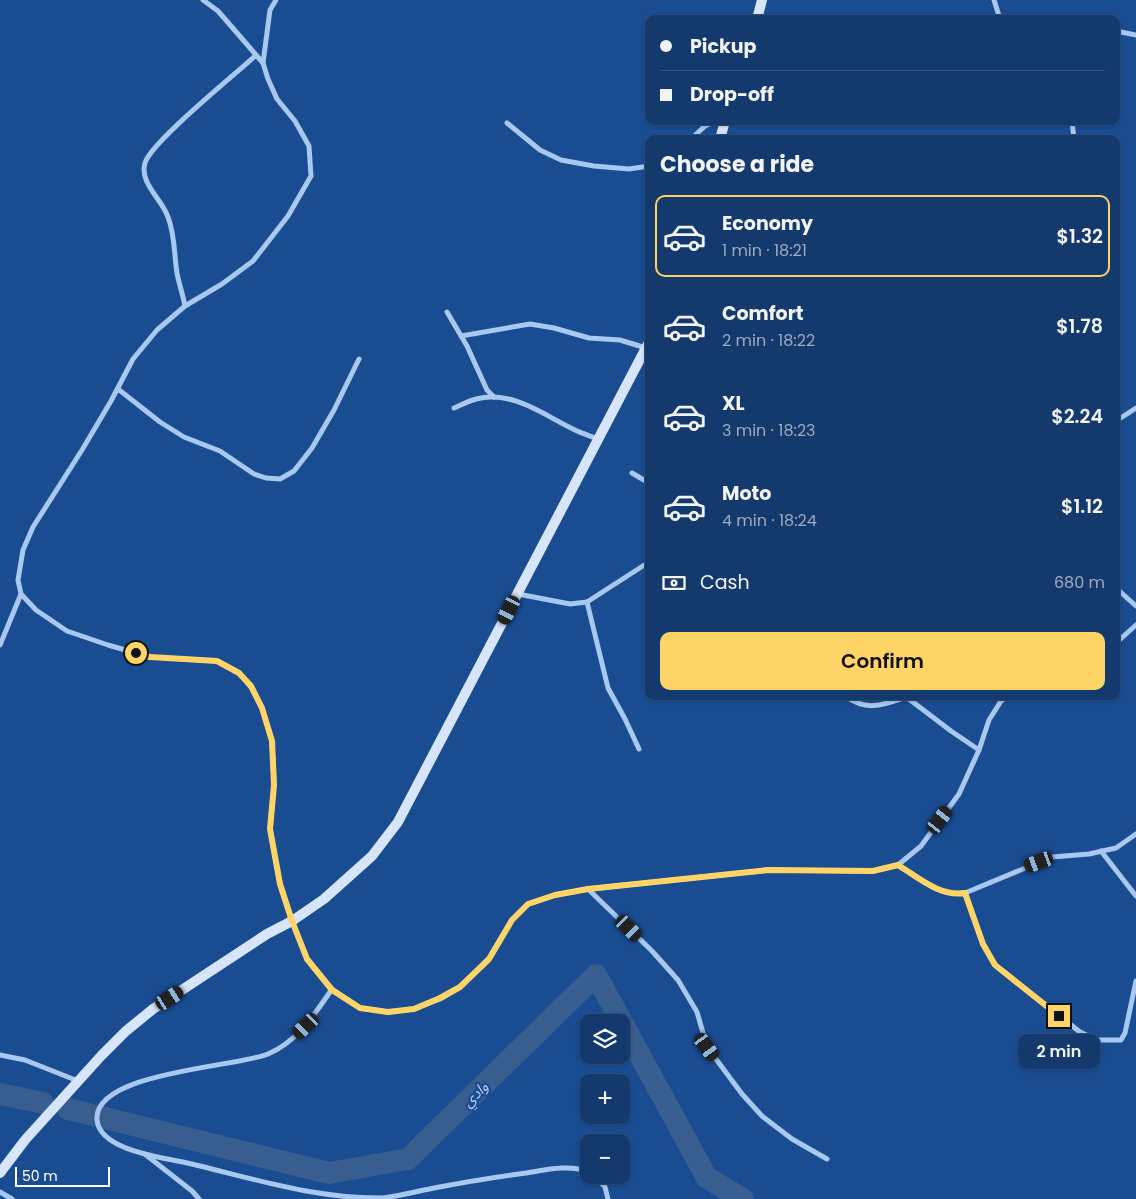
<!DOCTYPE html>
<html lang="en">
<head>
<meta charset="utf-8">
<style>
	:root { --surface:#13396d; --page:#1c4072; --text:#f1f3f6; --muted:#9dacc2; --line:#325380; --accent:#ffd466 }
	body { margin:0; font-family:Poppins,"Noto Sans Arabic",sans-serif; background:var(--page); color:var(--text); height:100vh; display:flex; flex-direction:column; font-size:19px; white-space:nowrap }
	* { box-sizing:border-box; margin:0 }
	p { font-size:16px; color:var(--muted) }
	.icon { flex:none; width:28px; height:28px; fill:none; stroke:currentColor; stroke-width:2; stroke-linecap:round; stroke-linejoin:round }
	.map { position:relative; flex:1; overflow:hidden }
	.details { position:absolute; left:645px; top:135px; width:475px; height:565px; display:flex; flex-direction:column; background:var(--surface); border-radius:10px; box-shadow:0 1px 4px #0004,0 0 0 1px var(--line) }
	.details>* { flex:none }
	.top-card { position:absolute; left:645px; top:15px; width:475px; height:110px; border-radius:10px; box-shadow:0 1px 4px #0004,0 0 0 1px var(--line); display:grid; align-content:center; height:110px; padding:0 15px; background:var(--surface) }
	.controls { position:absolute; left:580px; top:1014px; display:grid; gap:10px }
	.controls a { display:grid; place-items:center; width:50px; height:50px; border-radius:10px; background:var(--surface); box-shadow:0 1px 4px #0004,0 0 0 1px var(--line); font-size:25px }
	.scale { position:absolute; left:15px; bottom:12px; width:95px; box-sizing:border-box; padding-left:5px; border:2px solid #fff; border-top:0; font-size:14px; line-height:18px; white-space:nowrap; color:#fff; -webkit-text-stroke:4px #194c91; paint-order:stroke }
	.end { position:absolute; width:22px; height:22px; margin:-11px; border:6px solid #ffd466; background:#111; box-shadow:0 0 0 2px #111 }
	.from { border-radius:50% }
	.bubble { position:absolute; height:35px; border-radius:10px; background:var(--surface); box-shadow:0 1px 4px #0004,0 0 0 1px var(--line); font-size:16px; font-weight:600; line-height:35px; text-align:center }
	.car { position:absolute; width:15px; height:30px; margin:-15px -8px; border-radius:6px; box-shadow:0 0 4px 1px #0007; background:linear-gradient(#222 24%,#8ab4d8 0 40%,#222 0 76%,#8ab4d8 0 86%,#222 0) }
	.top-card b { display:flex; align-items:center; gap:18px; height:48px; font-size:19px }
	.top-card b+b { border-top:1px solid var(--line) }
	.top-card i { width:12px; height:12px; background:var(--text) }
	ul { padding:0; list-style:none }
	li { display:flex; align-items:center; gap:15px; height:82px; margin:0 10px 8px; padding:0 5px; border:2px solid transparent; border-radius:10px }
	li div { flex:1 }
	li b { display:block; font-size:19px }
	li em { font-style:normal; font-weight:600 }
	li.on { border-color:var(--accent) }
	li>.icon { width:45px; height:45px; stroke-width:1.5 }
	h2 { padding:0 15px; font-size:22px; line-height:60px }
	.pay { display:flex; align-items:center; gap:12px; height:55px; padding:0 15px; font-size:19px }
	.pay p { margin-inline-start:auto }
	.button { display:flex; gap:10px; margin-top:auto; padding:10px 15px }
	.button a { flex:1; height:58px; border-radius:10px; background:var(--accent); color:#111; font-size:20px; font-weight:600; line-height:58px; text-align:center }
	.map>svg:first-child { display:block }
</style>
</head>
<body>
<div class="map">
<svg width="1136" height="1199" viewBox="0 0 1136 1199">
	<rect width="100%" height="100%" fill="#194c91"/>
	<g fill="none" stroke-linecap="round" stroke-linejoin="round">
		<g stroke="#385d8f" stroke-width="22">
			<path d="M0,1094L43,1103"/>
			<path d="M68,1109L329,1173L408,1159L596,975L707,1178L743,1199"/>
		</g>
		<g stroke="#a8c8ef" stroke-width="5">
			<path d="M203,0L218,11L263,63"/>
			<path d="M276,0L270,10L263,63L268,79L277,99L295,121L309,146L311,176L288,216L253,261L222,284L185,306L157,330L133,359L111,401L82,450L33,527L23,550L18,580L21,594L36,610L67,631L108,645L150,657L217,661L239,673L251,687L262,708L272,741L274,785L270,829L280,884L292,921L307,959L332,989L360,1008L388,1012L414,1009L440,999L460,987L489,959L512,920L528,904L555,895L588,889L768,870L873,871L898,865L921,846L959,794L979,750L989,720L1001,701L1008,696"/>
			<path d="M994,0L1000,19"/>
			<path d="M1116,31L1136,35"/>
			<path d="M1072,121L1074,139"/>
			<path d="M507,123L540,150L561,160L594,166L629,169L649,166"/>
			<path d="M691,139L705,126L715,121"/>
			<path d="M185,306C183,295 179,284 177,273C174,254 175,235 168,217C162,199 139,183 145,163C151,142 236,74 256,55"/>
			<path d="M447,312L467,346L487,390L494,397"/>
			<path d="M461,336L530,324L554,328L589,338L620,340L646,348"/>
			<path d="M118,389L160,422L184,437L220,451L254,474L266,478L280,479L294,471L312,448L334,410L359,359"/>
			<path d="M454,408C461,405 468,401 476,399C512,390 542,414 573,429C581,433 590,436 598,439"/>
			<path d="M1116,421L1136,408"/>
			<path d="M632,473L649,483"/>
			<path d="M1116,588L1136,606"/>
			<path d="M518,594L570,604L587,602L649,562"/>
			<path d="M587,602L608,688L625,719L639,749"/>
			<path d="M1116,643L1136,625"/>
			<path d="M0,645L21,594"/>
			<path d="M845,696C867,712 883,705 906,697"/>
			<path d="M905,696L951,731L979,750"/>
			<path d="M1101,851L1136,896"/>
			<path d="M898,865C919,878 940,897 965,893L1052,857L1089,854L1116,848L1136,834"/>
			<path d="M588,889L652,951L678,980L697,1012L707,1047L742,1094L762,1116L792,1139L827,1159"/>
			<path d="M965,893L983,944L995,965L1080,1032L1097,1040H1121L1125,1033L1136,981"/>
			<path d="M332,989C314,1015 298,1041 268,1054C237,1067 93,1072 97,1120C100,1150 160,1157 183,1162C249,1177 313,1199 383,1198C400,1196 418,1191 434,1188C465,1182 495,1177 526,1173C545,1170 570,1164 589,1172"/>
			<path d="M0,1055L25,1060L78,1081"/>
			<path d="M146,1155L192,1191L199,1199"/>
			<path d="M594,1175L605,1187L608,1199"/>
			<path d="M0,1192L12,1199"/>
		</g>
		<g stroke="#d6e5fb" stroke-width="10">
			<path d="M757,19L762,0"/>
			<path d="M720,139L725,121"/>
			<path d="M0,1173L25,1140L101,1056L126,1031L153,1009L267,934L292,921L324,899L372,856L398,822L649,342"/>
		</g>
	</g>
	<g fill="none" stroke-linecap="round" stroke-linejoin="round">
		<path stroke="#ffd466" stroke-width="6" d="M136,653L150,657L217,661L239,673L251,686L262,708L272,741L274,785L270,829L280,884L292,921L307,959L332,990L360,1008L388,1012L414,1009L440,998L460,987L489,959L512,920L528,904L555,895L588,889L768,870L873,871L898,865C919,878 940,897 965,893L983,944L995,965L1059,1016"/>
	</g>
	<g text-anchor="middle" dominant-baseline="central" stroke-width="4.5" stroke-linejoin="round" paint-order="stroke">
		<g font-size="15" font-style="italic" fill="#b4d2f6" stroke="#194c91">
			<text transform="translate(475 1094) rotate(-44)">وادي</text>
		</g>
	</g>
</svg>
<div class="controls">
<a><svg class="icon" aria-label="layers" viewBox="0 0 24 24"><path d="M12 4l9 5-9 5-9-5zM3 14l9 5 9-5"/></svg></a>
<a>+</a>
<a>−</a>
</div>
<div class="scale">50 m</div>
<i class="end from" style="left:136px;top:653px"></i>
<i class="end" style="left:1059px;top:1016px"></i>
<div class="bubble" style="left:1018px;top:1034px;width:82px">2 min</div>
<i class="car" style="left:509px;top:610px;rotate:207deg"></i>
<i class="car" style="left:940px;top:820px;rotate:37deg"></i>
<i class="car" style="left:1039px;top:862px;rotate:250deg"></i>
<i class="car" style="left:629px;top:928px;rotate:135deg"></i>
<i class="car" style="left:170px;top:998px;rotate:57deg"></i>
<i class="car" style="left:306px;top:1026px;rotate:226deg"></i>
<i class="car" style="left:707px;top:1047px;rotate:144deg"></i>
<div class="top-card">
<b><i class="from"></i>Pickup</b>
<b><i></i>Drop-off</b>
</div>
<section class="details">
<h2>Choose a ride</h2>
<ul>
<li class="on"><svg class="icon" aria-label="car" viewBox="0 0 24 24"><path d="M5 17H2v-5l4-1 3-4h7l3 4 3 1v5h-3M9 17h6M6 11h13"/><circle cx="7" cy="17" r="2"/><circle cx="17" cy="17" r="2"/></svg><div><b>Economy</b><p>1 min · 18:21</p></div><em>$1.32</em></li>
<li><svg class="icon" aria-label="car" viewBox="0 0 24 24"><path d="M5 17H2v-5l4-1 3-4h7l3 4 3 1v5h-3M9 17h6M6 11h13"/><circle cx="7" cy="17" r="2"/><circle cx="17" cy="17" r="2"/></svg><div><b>Comfort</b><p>2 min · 18:22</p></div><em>$1.78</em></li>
<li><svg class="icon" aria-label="car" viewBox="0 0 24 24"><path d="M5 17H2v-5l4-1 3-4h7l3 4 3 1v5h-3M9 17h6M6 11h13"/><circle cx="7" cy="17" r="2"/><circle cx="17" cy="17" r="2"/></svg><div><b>XL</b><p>3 min · 18:23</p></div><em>$2.24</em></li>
<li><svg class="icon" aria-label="car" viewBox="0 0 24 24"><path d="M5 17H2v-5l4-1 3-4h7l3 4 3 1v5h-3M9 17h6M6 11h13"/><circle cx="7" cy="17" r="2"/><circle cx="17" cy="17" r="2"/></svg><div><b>Moto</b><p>4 min · 18:24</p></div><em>$1.12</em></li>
</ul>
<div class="pay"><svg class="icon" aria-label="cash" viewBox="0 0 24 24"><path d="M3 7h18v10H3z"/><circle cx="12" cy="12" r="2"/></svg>Cash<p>680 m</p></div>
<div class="button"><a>Confirm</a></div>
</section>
</div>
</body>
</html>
